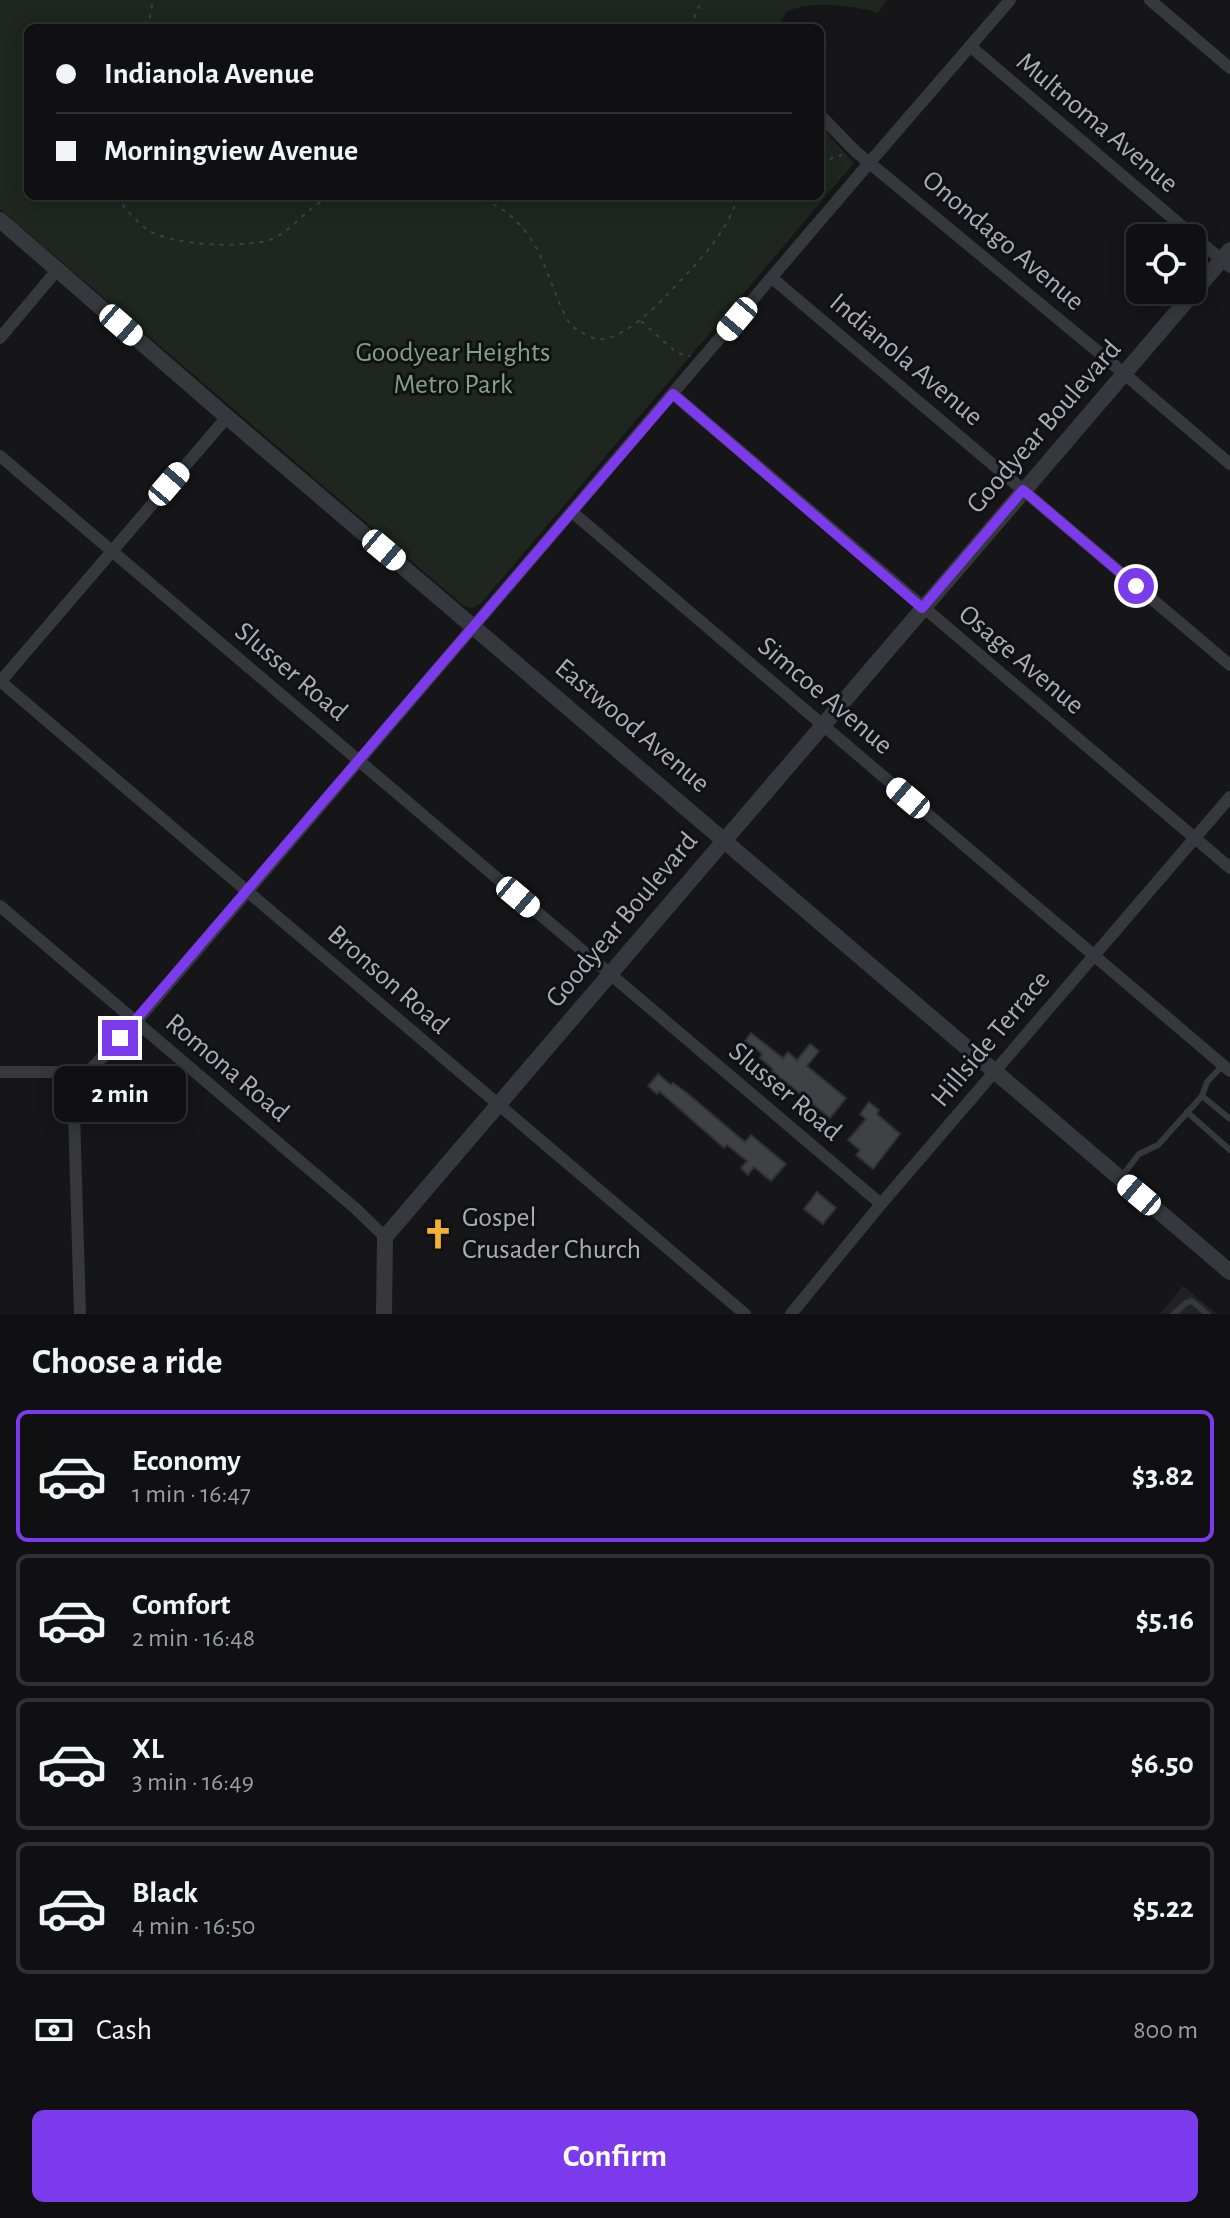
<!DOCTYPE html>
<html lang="en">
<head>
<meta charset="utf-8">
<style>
	:root { --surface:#101012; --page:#1e1e20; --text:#f1f3f6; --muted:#9c9d9f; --line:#303032; --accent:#7c3aed }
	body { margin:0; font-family:"Alegreya Sans",sans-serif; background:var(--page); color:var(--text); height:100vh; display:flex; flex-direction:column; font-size:30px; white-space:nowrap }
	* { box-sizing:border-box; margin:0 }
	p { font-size:26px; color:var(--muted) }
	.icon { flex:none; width:44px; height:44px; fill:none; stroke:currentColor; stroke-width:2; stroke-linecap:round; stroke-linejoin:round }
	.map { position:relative; height:1314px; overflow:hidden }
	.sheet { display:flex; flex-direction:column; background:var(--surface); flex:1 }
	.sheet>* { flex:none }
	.guide { position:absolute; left:24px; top:24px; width:800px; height:176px; border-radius:12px; box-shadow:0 4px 20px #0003,0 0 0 2px var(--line); display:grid; align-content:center; height:176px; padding:0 32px; background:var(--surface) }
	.fabs { position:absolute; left:1126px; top:224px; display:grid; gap:16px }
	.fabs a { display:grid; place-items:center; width:80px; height:80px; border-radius:12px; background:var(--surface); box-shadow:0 4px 20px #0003,0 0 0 2px var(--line); font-size:40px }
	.end { position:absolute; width:36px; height:36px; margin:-18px; border:10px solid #7c3aed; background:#fff; box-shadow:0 0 0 4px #fff }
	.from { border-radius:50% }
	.bubble { position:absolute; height:56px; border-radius:12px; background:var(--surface); box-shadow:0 4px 20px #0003,0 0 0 2px var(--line); font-size:26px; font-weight:700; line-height:56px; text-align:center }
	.car { position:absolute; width:24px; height:48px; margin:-24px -12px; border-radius:10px; box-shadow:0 0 6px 2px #0007; background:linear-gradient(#fff 24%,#345 0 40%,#fff 0 76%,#345 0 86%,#fff 0) }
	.guide b { display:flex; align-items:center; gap:28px; height:76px; font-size:30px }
	.guide b+b { border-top:2px solid var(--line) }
	.guide i { width:20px; height:20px; background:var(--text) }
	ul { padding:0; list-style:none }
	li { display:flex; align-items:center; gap:24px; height:132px; margin:0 16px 12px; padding:0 16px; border:4px solid var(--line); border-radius:12px }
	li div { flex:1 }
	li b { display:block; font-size:30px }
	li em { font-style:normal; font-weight:700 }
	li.current { border-color:var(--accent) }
	li>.icon { width:72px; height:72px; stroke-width:1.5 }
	h2 { padding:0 32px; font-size:36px; line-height:96px }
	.pay { display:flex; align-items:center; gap:20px; height:88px; padding:0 32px; font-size:30px }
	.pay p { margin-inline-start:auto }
	.button { display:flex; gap:16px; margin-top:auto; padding:16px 32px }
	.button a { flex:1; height:92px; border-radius:12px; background:var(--accent); color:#fff; font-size:32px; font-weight:700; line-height:92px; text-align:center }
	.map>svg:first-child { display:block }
</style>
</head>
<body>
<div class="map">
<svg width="1230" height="1314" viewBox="0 0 1230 1314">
	<rect width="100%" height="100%" fill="#161618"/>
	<path fill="#222225" d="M1183,1286L1217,1314H1160Z"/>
	<path fill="#1e261f" d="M0,0H887L878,13C853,5 807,0 787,12C783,16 781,23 777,28H28V196H820V125L854,163L483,601C474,610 468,610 459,602L0,209Z"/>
	<g fill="#404145" stroke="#303034" stroke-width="2">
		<path d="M751,1033L783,1058L788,1052L797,1060L810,1044L819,1051L807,1066L846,1098L830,1118L772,1071L773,1069L760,1058L762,1055L760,1052L745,1041Z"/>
		<path d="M658,1074L671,1085L673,1083L687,1093L745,1142L751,1135L786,1164L771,1181L754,1167L748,1175L741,1168L747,1161L727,1145L724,1148L659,1091L657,1094L648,1086Z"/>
		<path d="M869,1102L879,1110L877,1114L900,1134L873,1169L856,1155L860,1150L848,1140L866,1119L860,1114Z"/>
		<path d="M817,1192L836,1208L823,1224L804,1209Z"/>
	</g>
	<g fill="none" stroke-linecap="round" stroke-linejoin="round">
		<g stroke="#3d3f44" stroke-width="2" stroke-dasharray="4 6" stroke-linecap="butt">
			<path d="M647,22L648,28"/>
			<path d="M148,28L153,0"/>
			<path d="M696,28L695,15L702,0"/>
			<path d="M820,162L842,155"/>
			<path d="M117,196C123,207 135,220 145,228C168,246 245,249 272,239C287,233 298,219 311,209C317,204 325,200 332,196"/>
			<path d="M475,196C493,203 507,211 520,225C545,252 550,288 567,319C571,327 577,330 585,334C586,335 595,339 596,339C616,343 650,313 663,299C691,269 727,236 738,196"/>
			<path d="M641,321L677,353L690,356"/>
		</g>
		<g stroke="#37383d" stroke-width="6">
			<path d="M1202,1096L1230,1119"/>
			<path d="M1187,1112L1230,1150"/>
			<path d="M1122,1176L1139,1154L1158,1145L1202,1096L1207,1082L1223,1065"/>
			<path d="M1174,1314L1186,1303L1192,1301L1207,1314"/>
		</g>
		<g stroke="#37383d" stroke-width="12">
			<path d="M1150,0L1230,68"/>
			<path d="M970,46L1230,267"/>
			<path d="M820,115L855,151L1108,360L1230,464"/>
			<path d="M772,278L1230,665"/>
			<path d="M0,338L58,269"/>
			<path d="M673,394L1230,868"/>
			<path d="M0,456L881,1204"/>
			<path d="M572,512L1230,1071"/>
			<path d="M0,681L745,1314"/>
			<path d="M0,682L227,417"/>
			<path d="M0,906L355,1208L385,1237"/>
			<path d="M0,1072H88L136,1022L870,162L1010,0"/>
			<path d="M80,1314L74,1113L75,1093L88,1072"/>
			<path d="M791,1314L881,1204L1230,797"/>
		</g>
		<g stroke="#37383d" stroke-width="16">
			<path d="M0,220L227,417L1230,1272"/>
			<path d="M384,1314L385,1237L1230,250"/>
		</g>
	</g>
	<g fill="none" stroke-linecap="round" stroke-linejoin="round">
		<path stroke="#7c3aed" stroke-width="10" d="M120,1038L673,394L922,608L1023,490L1136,586"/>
	</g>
	<defs>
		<g id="church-bare" transform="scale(2.4)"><path d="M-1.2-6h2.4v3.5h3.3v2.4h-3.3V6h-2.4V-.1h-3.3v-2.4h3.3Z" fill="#f2b134" stroke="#111113" stroke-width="2.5" paint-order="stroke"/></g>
	</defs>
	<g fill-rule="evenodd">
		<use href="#church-bare" x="438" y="1234"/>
	</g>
	<g text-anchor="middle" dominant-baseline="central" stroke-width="6" stroke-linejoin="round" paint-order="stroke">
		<g font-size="28" fill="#a8adb8" stroke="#111113">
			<text transform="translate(1097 123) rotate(40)">Multnoma Avenue</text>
			<text transform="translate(1003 241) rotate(40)">Onondago Avenue</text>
			<text transform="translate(906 360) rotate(40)">Indianola Avenue</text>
			<text transform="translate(1044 427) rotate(-49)">Goodyear Boulevard</text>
			<text transform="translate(1021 660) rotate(40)">Osage Avenue</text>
			<text transform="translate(291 672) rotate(40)">Slusser Road</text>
			<text transform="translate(825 696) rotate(40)">Simcoe Avenue</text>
			<text transform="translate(632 726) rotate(40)">Eastwood Avenue</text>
			<text transform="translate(622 920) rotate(-50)">Goodyear Boulevard</text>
			<text transform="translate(388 980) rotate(41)">Bronson Road</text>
			<text transform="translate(991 1039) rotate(-50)">Hillside Terrace</text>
			<text transform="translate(227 1068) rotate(40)">Romona Road</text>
			<text transform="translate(785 1092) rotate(40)">Slusser Road</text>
		</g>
		<g font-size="28" fill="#7fa381" stroke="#111113">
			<text x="453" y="353">Goodyear Heights<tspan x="453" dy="32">Metro Park</tspan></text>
		</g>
		<g font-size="28" fill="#a8adb8" stroke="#111113" text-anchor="start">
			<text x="462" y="1218">Gospel<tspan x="462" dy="32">Crusader Church</tspan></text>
		</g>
	</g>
</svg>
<div class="fabs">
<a><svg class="icon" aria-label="locate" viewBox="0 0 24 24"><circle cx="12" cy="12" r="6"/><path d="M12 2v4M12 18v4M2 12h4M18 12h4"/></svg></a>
</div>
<i class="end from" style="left:1136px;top:586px"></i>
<i class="end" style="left:120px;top:1038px"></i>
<div class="bubble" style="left:54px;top:1066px;width:132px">2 min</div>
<i class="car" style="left:737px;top:319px;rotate:220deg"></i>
<i class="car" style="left:121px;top:325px;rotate:131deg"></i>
<i class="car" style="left:169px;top:484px;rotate:41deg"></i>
<i class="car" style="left:384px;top:550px;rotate:130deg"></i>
<i class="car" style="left:908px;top:798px;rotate:310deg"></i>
<i class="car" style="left:518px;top:897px;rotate:130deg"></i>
<i class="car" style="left:1139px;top:1195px;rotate:310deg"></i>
<div class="guide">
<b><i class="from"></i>Indianola Avenue</b>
<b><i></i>Morningview Avenue</b>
</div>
</div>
<section class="sheet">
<h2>Choose a ride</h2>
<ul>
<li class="current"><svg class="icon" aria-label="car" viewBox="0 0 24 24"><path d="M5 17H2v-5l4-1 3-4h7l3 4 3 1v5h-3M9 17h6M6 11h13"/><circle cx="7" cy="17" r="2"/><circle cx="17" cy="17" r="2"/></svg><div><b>Economy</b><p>1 min · 16:47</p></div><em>$3.82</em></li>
<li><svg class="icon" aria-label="car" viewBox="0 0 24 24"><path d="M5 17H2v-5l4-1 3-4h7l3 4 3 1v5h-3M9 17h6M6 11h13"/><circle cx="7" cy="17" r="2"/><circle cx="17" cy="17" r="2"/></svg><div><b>Comfort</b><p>2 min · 16:48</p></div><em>$5.16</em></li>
<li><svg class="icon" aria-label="car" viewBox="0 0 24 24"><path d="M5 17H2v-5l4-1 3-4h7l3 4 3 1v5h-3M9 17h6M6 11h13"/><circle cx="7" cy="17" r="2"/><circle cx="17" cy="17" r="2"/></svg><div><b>XL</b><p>3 min · 16:49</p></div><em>$6.50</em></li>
<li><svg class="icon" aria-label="car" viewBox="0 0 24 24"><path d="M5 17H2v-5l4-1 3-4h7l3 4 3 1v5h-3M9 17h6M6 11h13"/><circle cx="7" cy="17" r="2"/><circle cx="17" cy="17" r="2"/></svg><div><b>Black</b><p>4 min · 16:50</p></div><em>$5.22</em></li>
</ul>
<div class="pay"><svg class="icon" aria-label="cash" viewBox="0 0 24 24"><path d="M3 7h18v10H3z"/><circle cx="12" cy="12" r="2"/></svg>Cash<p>800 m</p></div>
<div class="button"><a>Confirm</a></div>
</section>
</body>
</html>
